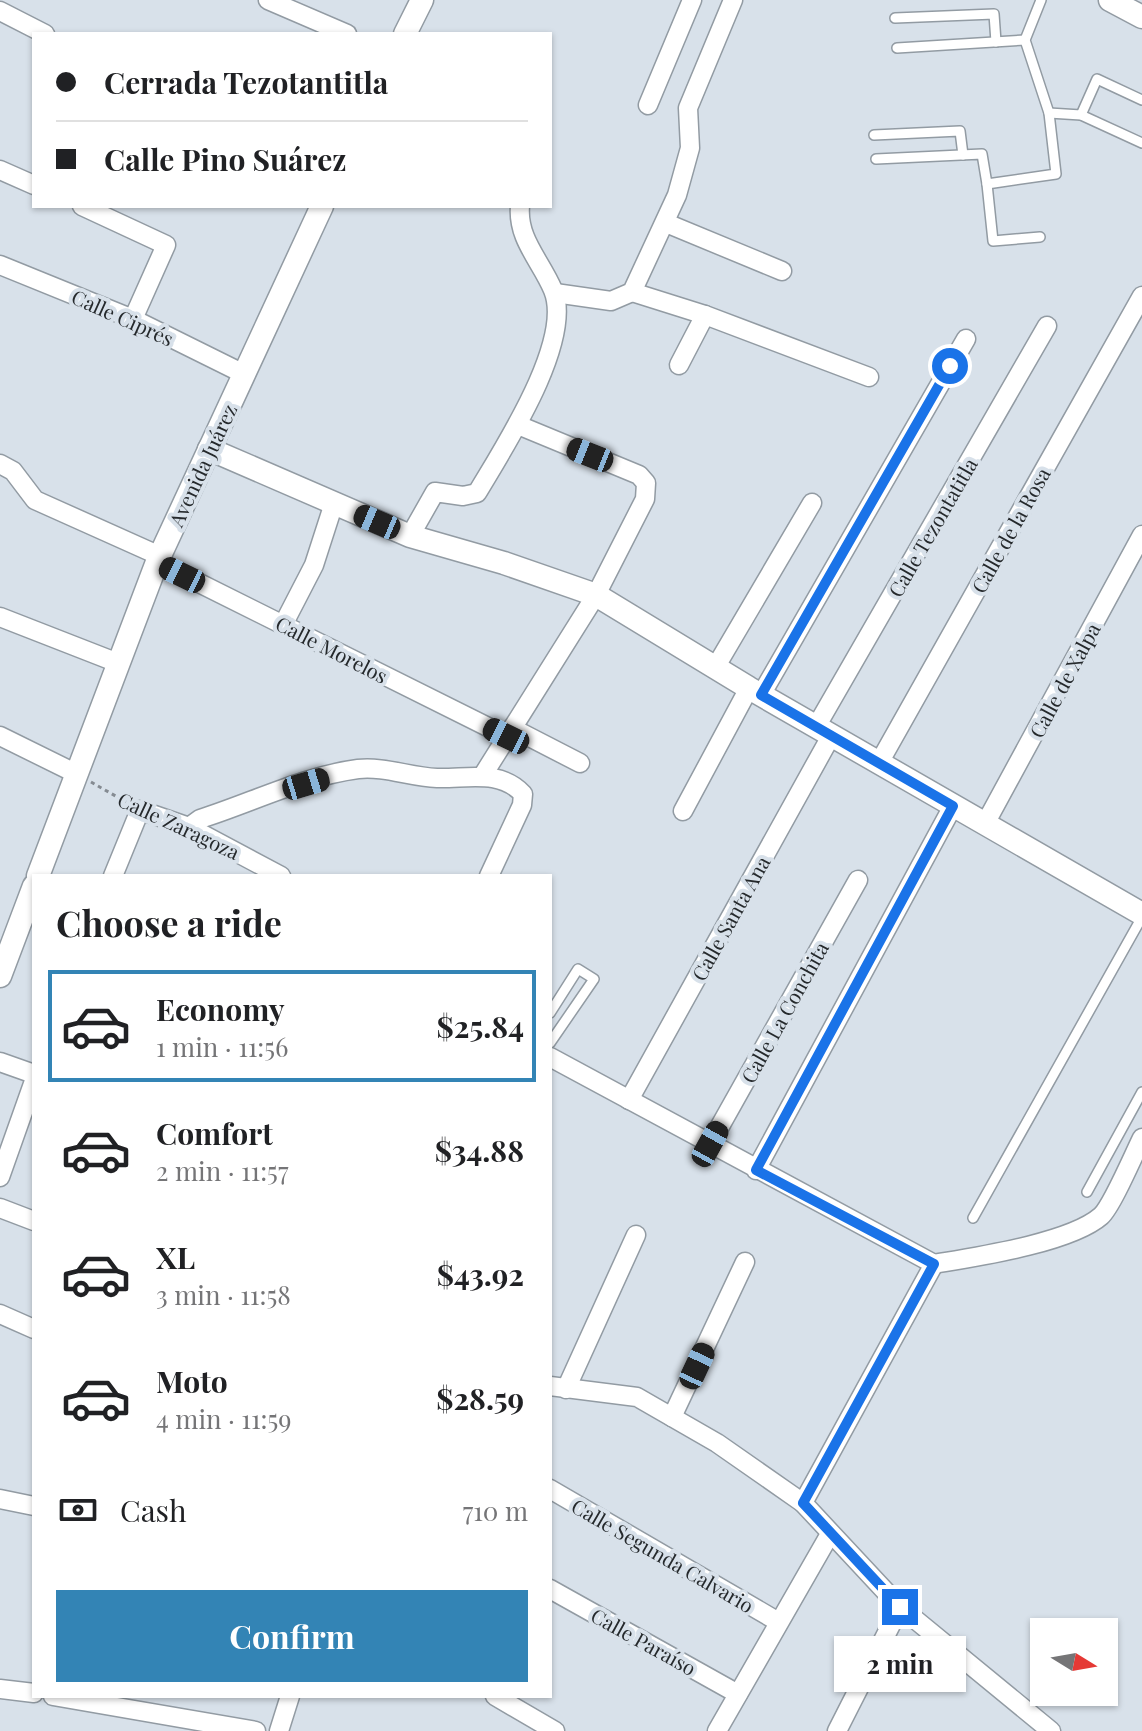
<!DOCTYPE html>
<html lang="en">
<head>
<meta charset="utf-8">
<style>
	:root { --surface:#fff; --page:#f6f6f6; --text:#202124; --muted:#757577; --line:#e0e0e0; --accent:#3384b5 }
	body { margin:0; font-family:"Playfair Display",serif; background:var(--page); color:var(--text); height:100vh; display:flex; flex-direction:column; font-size:30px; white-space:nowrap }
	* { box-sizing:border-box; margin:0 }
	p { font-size:26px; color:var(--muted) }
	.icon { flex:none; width:44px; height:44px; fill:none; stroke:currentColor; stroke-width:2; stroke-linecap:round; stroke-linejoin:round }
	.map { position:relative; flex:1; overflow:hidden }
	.drawer { position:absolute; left:32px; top:874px; width:520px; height:824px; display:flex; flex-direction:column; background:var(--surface); border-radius:0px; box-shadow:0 2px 6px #0004 }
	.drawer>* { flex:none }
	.banner { position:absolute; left:32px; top:32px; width:520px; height:176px; border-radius:0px; box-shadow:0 2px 6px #0004; display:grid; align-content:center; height:176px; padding:0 24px; background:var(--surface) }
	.needle { width:52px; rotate:101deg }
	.fabs { position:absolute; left:1030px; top:1618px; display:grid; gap:16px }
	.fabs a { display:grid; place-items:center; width:88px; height:88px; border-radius:0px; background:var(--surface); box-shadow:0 2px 6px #0004; font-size:40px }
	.end { position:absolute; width:36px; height:36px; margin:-18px; border:10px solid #1a73e8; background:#fff; box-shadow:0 0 0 4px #fff }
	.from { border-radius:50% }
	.bubble { position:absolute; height:56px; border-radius:0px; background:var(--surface); box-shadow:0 2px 6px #0004; font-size:26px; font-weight:700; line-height:56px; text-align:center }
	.car { position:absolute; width:24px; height:48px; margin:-24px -12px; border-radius:10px; box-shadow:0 0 6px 2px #0007; background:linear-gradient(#222 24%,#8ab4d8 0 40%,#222 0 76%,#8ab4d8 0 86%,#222 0) }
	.banner b { display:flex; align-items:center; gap:28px; height:76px; font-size:30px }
	.banner b+b { border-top:2px solid var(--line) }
	.banner i { width:20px; height:20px; background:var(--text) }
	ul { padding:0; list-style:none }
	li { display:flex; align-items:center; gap:24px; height:112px; margin:0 16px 12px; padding:0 8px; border:4px solid transparent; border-radius:0px }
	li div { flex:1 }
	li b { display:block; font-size:30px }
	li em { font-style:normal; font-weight:700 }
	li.current { border-color:var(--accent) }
	li>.icon { width:72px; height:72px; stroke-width:1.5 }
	h2 { padding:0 24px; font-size:36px; line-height:96px }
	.pay { display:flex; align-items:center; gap:20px; height:88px; padding:0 24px; font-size:30px }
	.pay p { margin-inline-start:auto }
	.button { display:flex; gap:16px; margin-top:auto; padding:16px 24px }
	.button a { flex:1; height:92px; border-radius:0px; background:var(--accent); color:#fff; font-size:32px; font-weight:700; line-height:92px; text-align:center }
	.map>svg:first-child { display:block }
</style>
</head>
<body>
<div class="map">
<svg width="1142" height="1731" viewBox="0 0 1142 1731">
	<rect width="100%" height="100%" fill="#d8e1ea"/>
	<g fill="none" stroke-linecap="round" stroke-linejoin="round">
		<g stroke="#929ba3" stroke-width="12">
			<g id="service">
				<path d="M895,18L994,14L996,42"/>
				<path d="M897,48L1025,40"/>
				<path d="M1049,113L1081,115L1142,143"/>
				<path d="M1081,115L1097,79L1142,100"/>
				<path d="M874,135L960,131L963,155"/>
				<path d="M876,159L982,154L987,184L1056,174L1049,113L1025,40L1041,0"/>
				<path d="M987,184L993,241L1040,237"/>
				<path d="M550,1013L578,969L594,979L550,1043"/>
				<path d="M1087,1192L1142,1092"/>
				<path d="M973,1218L1142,917"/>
			</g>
		</g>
		<g stroke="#929ba3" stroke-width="21">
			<g id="minor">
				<path d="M268,0L347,34"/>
				<path d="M0,11L45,34"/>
				<path d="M648,105L692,0"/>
				<path d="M0,170L34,185"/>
				<path d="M82,206L166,245L133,319"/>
				<path d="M666,223L782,271"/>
				<path d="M0,265L133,319L244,374"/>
				<path d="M632,292L705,315L869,377"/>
				<path d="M555,293L611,301L632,292L677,195L690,148L688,108L733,0"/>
				<path d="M679,365L705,315"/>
				<path d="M0,464L13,471L35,500L160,556"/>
				<path d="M410,536L435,492L463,496L477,493C503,449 574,341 553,290C541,261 517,239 520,206"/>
				<path d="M157,562L506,736"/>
				<path d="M0,617L118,663"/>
				<path d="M283,625L314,565L334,503"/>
				<path d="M715,668L812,503"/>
				<path d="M761,695L966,339"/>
				<path d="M816,727L1047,326"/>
				<path d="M512,728L580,763"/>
				<path d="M0,736L77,774"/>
				<path d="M879,763L1142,296"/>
				<path d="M483,775L596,595L645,499L646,483L639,475L518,425"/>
				<path d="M683,811L749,688"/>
				<path d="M985,824L1142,535"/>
				<path d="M189,827L200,819C251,803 304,776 358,769C384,766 410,777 437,778C467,779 500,769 523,794L522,805L489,876"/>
				<path d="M113,876L140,810L189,827L281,876"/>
				<path d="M550,1057L934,1264C975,1257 1070,1243 1101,1216C1112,1206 1134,1154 1142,1138"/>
				<path d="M0,1062L34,1074"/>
				<path d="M629,1100L831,736"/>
				<path d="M710,1144L858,880"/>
				<path d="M756,1170L953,806"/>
				<path d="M0,1177L34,1081"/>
				<path d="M0,1208L34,1221"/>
				<path d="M0,1314L34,1329"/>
				<path d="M550,1386L637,1397L717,1443L803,1503L900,1607L1051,1731"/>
				<path d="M566,1389L636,1235"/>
				<path d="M672,1417L745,1262"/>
				<path d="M550,1489L777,1621"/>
				<path d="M0,1499L34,1506"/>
				<path d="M803,1503L934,1264"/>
				<path d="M550,1589L738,1694"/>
				<path d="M0,1689L34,1693"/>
				<path d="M53,1696L256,1731"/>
				<path d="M495,1696L555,1731"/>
				<path d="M279,1731L290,1696"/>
				<path d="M717,1731L830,1534"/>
				<path d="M837,1731L900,1607"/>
			</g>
		</g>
		<g stroke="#929ba3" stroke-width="25">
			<g id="tertiary">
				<path d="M1110,0L1142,17"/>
				<path d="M405,34L422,0"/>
				<path d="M209,449L410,536L504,563L596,595L749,688L1142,914"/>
				<path d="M38,876L157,562L322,206"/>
				<path d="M0,976L34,886"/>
			</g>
		</g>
		<path stroke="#858b92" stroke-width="3" stroke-dasharray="4 4" stroke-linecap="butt" d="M91,782L126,802"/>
		<use href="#service" stroke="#fff" stroke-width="9"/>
		<use href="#minor" stroke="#fff" stroke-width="18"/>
		<use href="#tertiary" stroke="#fff" stroke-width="22"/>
	</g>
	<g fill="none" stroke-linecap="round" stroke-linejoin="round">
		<path stroke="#1a73e8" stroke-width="10" d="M900,1607L803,1503L934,1264L756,1170L953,806L761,695L950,366"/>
	</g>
	<g text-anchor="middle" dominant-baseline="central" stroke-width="8" stroke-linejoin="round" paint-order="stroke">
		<g font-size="20" fill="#25292c" stroke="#d8e1ea">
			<text transform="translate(123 317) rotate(24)">Calle Ciprés</text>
			<text transform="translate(202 465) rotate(-65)">Avenida Juárez</text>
			<text transform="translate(932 527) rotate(-60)">Calle Tezontatitla</text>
			<text transform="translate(1010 530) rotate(-61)">Calle de la Rosa</text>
			<text transform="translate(332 649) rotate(27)">Calle Morelos</text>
			<text transform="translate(1064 680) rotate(-62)">Calle de Xalpa</text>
			<text transform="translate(179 825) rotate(25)">Calle Zaragoza</text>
			<text transform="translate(730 918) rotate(-61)">Calle Santa Ana</text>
			<text transform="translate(784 1012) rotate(-61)">Calle La Conchita</text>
			<text transform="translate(663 1555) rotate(30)">Calle Segunda Calvario</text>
			<text transform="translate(644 1641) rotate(29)">Calle Paraíso</text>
		</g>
	</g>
</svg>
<div class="fabs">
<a><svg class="needle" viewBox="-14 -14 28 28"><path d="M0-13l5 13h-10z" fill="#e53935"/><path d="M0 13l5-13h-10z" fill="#757577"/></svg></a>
</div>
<i class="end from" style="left:950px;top:366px"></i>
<i class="end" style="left:900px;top:1607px"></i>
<div class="bubble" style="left:834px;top:1636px;width:132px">2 min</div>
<i class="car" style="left:590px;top:455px;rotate:292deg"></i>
<i class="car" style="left:377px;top:522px;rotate:293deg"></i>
<i class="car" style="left:182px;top:575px;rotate:296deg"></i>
<i class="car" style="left:506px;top:736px;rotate:296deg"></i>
<i class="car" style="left:306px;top:784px;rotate:73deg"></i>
<i class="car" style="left:710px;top:1144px;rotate:29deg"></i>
<i class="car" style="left:697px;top:1366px;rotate:25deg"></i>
<div class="banner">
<b><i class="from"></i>Cerrada Tezotantitla</b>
<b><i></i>Calle Pino Suárez</b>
</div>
<section class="drawer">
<h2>Choose a ride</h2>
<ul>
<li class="current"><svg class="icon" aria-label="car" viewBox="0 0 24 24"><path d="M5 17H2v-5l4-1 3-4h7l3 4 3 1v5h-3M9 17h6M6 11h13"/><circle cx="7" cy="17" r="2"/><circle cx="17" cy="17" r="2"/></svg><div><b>Economy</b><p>1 min · 11:56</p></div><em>$25.84</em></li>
<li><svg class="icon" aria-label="car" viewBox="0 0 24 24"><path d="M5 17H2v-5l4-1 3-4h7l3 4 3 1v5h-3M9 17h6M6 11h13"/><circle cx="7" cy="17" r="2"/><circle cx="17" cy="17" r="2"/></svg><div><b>Comfort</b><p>2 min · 11:57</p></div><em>$34.88</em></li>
<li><svg class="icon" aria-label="car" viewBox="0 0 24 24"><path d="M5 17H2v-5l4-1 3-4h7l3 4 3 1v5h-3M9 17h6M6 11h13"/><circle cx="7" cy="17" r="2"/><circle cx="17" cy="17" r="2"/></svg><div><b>XL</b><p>3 min · 11:58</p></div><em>$43.92</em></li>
<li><svg class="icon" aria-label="car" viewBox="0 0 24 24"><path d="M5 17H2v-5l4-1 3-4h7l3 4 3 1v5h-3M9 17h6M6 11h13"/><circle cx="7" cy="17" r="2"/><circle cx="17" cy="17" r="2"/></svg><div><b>Moto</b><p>4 min · 11:59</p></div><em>$28.59</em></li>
</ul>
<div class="pay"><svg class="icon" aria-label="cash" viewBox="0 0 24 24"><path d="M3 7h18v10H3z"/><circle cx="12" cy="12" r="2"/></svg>Cash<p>710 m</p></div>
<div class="button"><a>Confirm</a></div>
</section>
</div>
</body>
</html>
